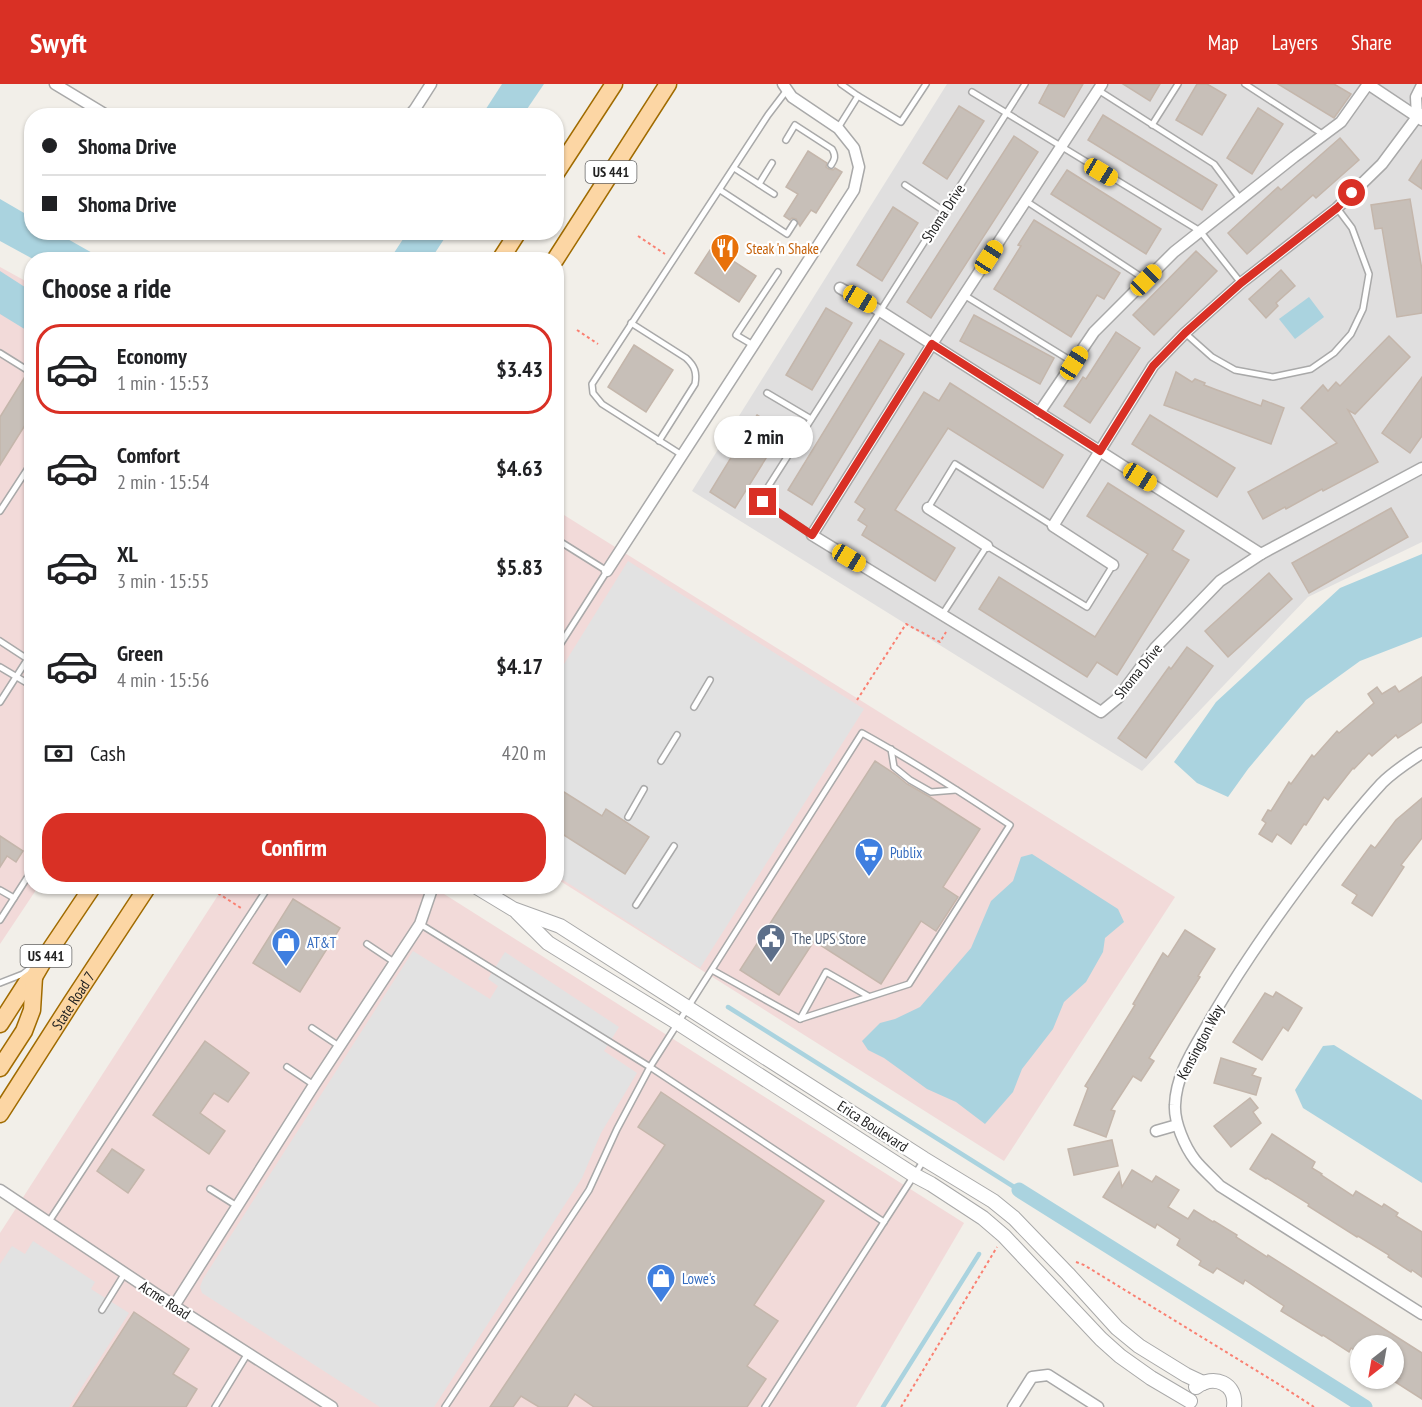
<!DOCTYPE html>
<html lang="en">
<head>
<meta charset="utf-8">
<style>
	:root { --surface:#fff; --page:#f6f6f6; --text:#202124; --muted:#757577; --line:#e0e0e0; --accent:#d93025 }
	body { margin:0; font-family:"PT Sans Narrow",sans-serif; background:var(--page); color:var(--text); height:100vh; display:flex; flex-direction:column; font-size:22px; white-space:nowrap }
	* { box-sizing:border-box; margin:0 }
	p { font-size:20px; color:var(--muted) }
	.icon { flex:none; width:33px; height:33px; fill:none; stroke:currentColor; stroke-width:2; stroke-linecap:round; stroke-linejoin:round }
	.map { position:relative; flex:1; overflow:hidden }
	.side { position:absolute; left:24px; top:168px; width:540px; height:642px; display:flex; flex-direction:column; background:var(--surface); border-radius:24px; box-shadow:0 2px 4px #0004 }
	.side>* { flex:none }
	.guide { position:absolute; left:24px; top:24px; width:540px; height:132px; border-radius:24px; box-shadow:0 2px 4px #0004; display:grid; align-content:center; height:132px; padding:0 18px; background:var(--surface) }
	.needle { width:39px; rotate:211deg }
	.buttons { position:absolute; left:1350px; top:1251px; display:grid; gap:12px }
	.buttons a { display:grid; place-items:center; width:54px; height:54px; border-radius:50%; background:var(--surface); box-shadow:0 2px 4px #0004; font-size:30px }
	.end { position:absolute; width:27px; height:27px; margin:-14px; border:8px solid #d93025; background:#fff; box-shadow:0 0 0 3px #fff }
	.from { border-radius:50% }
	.bubble { position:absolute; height:42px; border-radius:21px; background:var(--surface); box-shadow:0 2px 4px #0004; font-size:20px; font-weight:700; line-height:42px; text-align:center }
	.car { position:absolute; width:18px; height:36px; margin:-18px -9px; border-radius:8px; box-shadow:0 0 4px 2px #0007; background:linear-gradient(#f5c518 24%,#345 0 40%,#f5c518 0 76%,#345 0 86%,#f5c518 0) }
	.guide b { display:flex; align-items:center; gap:21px; height:57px; font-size:22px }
	.guide b+b { border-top:2px solid var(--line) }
	.guide i { width:15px; height:15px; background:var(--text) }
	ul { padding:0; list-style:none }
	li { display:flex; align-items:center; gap:18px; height:90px; margin:0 12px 9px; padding:0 6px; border:3px solid transparent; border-radius:24px }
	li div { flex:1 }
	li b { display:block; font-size:22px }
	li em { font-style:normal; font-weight:700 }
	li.active { border-color:var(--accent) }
	li>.icon { width:54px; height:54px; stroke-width:1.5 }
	h2 { padding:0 18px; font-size:27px; line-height:72px }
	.pay { display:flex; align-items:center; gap:15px; height:66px; padding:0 18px; font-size:22px }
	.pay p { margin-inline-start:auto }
	.button { display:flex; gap:12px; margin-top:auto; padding:12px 18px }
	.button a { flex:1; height:69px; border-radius:24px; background:var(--accent); color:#fff; font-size:24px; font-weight:700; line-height:69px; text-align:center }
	header { display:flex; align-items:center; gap:36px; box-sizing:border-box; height:84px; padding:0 30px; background:var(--accent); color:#fff }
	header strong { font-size:28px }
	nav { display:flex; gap:33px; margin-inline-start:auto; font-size:21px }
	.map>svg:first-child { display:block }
</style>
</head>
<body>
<header>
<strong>Swyft</strong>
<nav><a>Map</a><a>Layers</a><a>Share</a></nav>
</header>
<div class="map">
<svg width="1422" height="1323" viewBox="0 0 1422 1323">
	<rect width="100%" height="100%" fill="#f2efe9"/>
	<path fill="#e0dfdf" d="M947,0H1422V458L1308,513L1142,687L692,407Z"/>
	<g fill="#f2dad9">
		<path d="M0,183L31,200L32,802L38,803L0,860Z"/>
		<path d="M556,426L1175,813L1004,1077L557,795Z"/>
		<path d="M224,802L433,803L964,1139L856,1323H0V1149Z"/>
	</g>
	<g fill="#e2e2e2">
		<path d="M628,477L864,625L700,884L557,792L556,593Z"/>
		<path d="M413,867L490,915L498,902L488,895L505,868L619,943L604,967L637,989L601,1049L582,1094L434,1323H380L202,1209L200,1203L203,1195Z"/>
		<path d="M33,1157L95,1198L91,1205L129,1229L69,1323H0V1180L12,1162L25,1170Z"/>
	</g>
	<g fill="#aad3df">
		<path d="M502,0H544L523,31H482Z"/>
		<path d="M0,115L31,133L32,148L57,149L103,175H33L0,157Z"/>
		<path d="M407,149V148L448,149L431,175H390Z"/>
		<path d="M0,187L31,207V249L0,230Z"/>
		<path d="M1309,213L1324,233L1295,255L1279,235Z"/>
		<path d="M1422,470V553L1360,577L1306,616L1248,685L1228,713L1197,699L1174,678L1216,618L1340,504Z"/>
		<path d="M1032,770L1118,825L1124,838L1105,854L1103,868L1086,898L1064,918L1053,945L1022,985L1013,1008L985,1040L956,1018L927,1005L884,974L868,966L862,957L880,939L895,935L920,923L971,864L991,817L1013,797L1021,773Z"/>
		<path d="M1334,961L1422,1016V1099L1303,1024L1295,1006L1323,962Z"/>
	</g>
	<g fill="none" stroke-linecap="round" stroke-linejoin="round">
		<g stroke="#aad3df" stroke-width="4.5">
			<path d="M728,923L1019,1106"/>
			<path d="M883,1323L979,1170"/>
		</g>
		<path stroke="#aad3df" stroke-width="15" d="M1019,1106L1365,1323"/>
	</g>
	<g fill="#c7bfb8" stroke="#c4b6ab" stroke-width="1.5">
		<path d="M1049,0H1083L1064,33L1039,19Z"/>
		<path d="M1123,0H1160L1150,17Z"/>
		<path d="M1197,0H1207L1226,11L1202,51L1176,36Z"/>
		<path d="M1278,0H1334L1351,10L1334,34Z"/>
		<path d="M959,22L984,37L947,95L923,79Z"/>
		<path d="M1258,24L1283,40L1252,90L1227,74Z"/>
		<path d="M1103,31L1217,101L1202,126L1088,56Z"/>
		<path d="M1014,52L1038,68L931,234L907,218Z"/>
		<path d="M1340,54L1359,76L1316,114L1313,111L1247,170L1228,149L1278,103L1281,106Z"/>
		<path d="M808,67L827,79L826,83L829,85L833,86L835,84L842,88L816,129L811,126L800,142L796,135L792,134L790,136L784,132L798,110L786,103Z"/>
		<path d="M1422,76V105L1409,96Z"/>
		<path d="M1067,86L1161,145L1146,170L1051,110Z"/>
		<path d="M1410,115L1422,186V229L1397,233L1382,144L1375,145L1371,121Z"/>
		<path d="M893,123L918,139L882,197L857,181Z"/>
		<path d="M1034,136L1120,189L1104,215L1097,211L1071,253L994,205L1021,162L1018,161Z"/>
		<path d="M712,163L756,192L739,218L695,189Z"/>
		<path d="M1196,167L1217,187L1154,251L1133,231Z"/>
		<path d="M1281,186L1295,202L1276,219L1278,222L1266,234L1249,215Z"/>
		<path d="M826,224L852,239L812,306L786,291Z"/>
		<path d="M974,231L1054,274L1040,300L960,257Z"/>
		<path d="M1116,248L1140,264L1090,339L1064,322L1083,293L1086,295Z"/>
		<path d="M1389,252L1410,273L1355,330L1348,326L1378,378L1323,407L1322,405L1286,425L1285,423L1263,435L1248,408L1337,359L1301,324L1323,301L1328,307L1336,298L1340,302Z"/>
		<path d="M880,256L904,270L812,421L788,406Z"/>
		<path d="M634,261L673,286L646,328L608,303Z"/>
		<path d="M1176,288L1192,298L1195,295L1205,299L1204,301L1217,306L1261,322L1263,316L1284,324L1271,360L1164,321Z"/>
		<path d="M26,291L32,294V330L0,381V333Z"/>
		<path d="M1422,293V352L1410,369L1382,349Z"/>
		<path d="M950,299L1063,371L1043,404L948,344L895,426L955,464L935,497L862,451L867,442L858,436L865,425L855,418L924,308L939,317Z"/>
		<path d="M757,331L783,347L735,424L710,408Z"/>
		<path d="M1150,331L1235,384L1217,413L1132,360Z"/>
		<path d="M1108,399L1184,447L1172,466L1189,476L1117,591L1097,578L1087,593L979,525L999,493L1095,553L1148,470L1087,432Z"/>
		<path d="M1391,424L1408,453L1309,509L1292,479Z"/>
		<path d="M1269,489L1292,515L1228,573L1205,547Z"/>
		<path d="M1187,563L1213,582L1146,674L1118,654L1169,583L1171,585Z"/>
		<path d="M1422,593V638L1398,654L1396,651L1372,672L1369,669L1354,685L1353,684L1328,716L1324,713L1306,741L1304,740L1291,760L1277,750L1272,758L1259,750L1266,739L1262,736L1268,726L1271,727L1289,698L1291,700L1312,671L1314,673L1337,647L1339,649L1374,619L1368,610L1377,603L1382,610L1395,602L1399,608Z"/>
		<path d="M875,677L895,690L907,700L930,713L980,745L943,803L958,813L936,847L921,837L881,900L814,857L779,911L740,886Z"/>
		<path d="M556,703L602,732L606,725L649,753L625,790L556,746Z"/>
		<path d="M1422,714V754L1401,781L1404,783L1372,832L1352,819L1357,811L1342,801L1371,761L1375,764L1396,736Z"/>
		<path d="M0,752L23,767L16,778L7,772L0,783Z"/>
		<path d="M293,815L340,844L300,908L253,879Z"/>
		<path d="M1185,846L1215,865L1198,892L1200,893L1149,974L1154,977L1141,997L1133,992L1111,1026L1115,1027L1106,1053L1074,1041L1088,1004L1085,1002L1135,921L1133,920L1163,869L1168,873Z"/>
		<path d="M1276,908L1302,924L1288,947L1283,943L1262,976L1233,958L1265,909L1273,913Z"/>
		<path d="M205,957L249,989L228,1018L214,1009L200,1029L225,1047L209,1070L153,1031Z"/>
		<path d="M1221,974L1256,985L1252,991L1261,994L1256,1011L1214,999Z"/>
		<path d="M661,1008L824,1117L754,1221L778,1237L747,1282L766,1295L747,1323H594L575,1310L567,1323H539L521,1312L513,1323H490L665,1061L638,1043Z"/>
		<path d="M1250,1014L1258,1024L1253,1028L1261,1039L1231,1063L1214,1042Z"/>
		<path d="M1272,1050L1315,1078L1312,1084L1322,1090L1321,1091L1353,1112L1356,1107L1382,1123L1384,1120L1398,1129L1396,1132L1422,1148V1193L1412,1186L1411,1188L1388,1173L1389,1171L1358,1152L1357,1153L1308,1122L1309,1120L1267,1094L1266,1095L1250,1085Z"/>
		<path d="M1112,1056L1118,1082L1074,1091L1068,1065Z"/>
		<path d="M112,1065L144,1086L128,1109L97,1087Z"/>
		<path d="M1132,1086L1152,1098L1156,1092L1179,1106L1168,1123L1188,1135L1194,1126L1213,1138L1214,1137L1237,1151L1236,1153L1267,1173L1268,1171L1422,1269V1315L1389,1294H1399L1394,1291V1262H1360V1270L1351,1264L1349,1268L1323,1251L1322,1252L1281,1227L1284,1222L1245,1196L1243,1200L1217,1184L1213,1189L1199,1181L1201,1177L1177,1161L1180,1155L1157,1140L1155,1144L1103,1113L1119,1088L1122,1103Z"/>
		<path d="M134,1228L189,1265L173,1290L197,1305L186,1323H73Z"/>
	</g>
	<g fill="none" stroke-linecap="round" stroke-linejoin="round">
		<g stroke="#a9a9a9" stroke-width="8">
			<g id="service">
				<path d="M841,0L858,12"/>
				<path d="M1245,0L1324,51"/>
				<path d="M1098,6L1214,80L1240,115"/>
				<path d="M972,8L1200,147L1241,199"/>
				<path d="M1152,41L1178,0"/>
				<path d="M838,44L858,12L901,38L926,0"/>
				<path d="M786,56L795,41L832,65C836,72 835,75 831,81"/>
				<path d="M734,84L774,110"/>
				<path d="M759,100L772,79"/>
				<path d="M905,101L944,127"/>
				<path d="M720,106L787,150L794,139"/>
				<path d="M1026,117L1146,196"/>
				<path d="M964,211L1073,278"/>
				<path d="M631,239L686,274C695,282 697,289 695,300L659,357"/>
				<path d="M1185,249L1212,273L1235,286L1273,293L1311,285L1334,269L1351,250L1363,225L1369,190L1352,144L1337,124"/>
				<path d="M753,261L736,251L778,188"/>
				<path d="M0,269L32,289"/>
				<path d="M767,309L811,335"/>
				<path d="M682,371L602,320L593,309L592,300L768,31L787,6"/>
				<path d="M928,424L955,380L1053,442"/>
				<path d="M0,427L32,378"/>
				<path d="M812,451L763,418L761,414L1025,0"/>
				<path d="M556,455L607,487L556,567"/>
				<path d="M942,531L987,462L1087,523L1113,481"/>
				<path d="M0,557L32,578"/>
				<path d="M0,583L32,602"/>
				<path d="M0,618L32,568"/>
				<path d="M694,623L710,596"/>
				<path d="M891,665L894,683L910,696L931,708L956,706"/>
				<path d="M661,677L677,651"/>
				<path d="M628,733L644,705"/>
				<path d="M0,806L14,814"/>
				<path d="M636,821L674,762"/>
				<path d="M0,836L32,786"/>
				<path d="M420,840L650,983L884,1138L765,1323"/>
				<path d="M367,860L394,878"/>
				<path d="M0,899L23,890L33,882"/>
				<path d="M800,935L826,888L868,912"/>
				<path d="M312,944L339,962"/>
				<path d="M287,983L314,1001"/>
				<path d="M210,1105L237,1122"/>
				<path d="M884,1138L924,1076"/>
				<path d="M48,1139L269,802"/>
				<path d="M102,1226L125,1189"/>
				<path d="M215,1323L248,1269"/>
				<path d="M445,1323L589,1106L617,1045L650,983L862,649C913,677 962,709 1010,741L909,900L800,935L712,886"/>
			</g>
		</g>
		<g stroke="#a9a9a9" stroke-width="13">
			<g id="minor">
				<path d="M55,0L108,32"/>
				<path d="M1102,0L932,260L812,451L1101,628L1118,614L1155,564L1220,497L1261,470L1422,384"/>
				<path d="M1368,0L1422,36"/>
				<path d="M409,32L415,25L431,0"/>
				<path d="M1417,33L1416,13L1422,1"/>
				<path d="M840,204L880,227L1261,470"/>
				<path d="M1039,329L1094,248L1174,168L1294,73L1341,38L1368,0"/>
				<path d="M928,424L987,462"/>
				<path d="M1113,481L1053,442L1153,282L1185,249L1241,199L1337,124L1382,80L1417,33L1422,30"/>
				<path d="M607,487L854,106L859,83L854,64L838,44L792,13L783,0"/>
				<path d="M1422,669C1408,678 1394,687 1382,699C1356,727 1333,757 1310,788C1274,836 1239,886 1209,938C1194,965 1176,990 1175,1021C1174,1038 1185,1063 1195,1076C1202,1085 1212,1093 1220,1102L1422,1230"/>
				<path d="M1156,1047L1177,1041"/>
				<path d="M0,1106L174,1222L332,1323"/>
				<path d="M174,1222L314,1001L420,840L433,802"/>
				<path d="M1013,1323L1032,1293L1048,1291L1098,1323"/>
			</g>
		</g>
		<g stroke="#a9a9a9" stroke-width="16">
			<g id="tertiary">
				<path d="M475,802L513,825L560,842L924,1075L993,1117L1014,1134L1068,1190L1117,1244L1139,1262L1186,1291L1203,1299"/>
				<path d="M517,828L548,859L678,939L914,1091L931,1100L983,1134L1004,1152L1101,1255L1120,1272L1151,1294L1190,1317"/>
				<path d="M1196,1303C1214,1290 1237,1299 1234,1323"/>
			</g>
		</g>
		<g stroke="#a06b00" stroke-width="19">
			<g id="primary">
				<path d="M556,89L614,0"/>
				<path d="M500,176L518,148"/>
				<path d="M555,176L668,0"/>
				<path d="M0,940L27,898L34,893L48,869L93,802"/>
				<path d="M0,984L24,947L32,926L34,893"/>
				<path id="s1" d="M0,1030L71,919L148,802"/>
			</g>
		</g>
		<g stroke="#fa8072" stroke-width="2" stroke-dasharray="3 3" stroke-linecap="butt">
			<path d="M638,152L665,170"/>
			<path d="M577,246L598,260"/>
			<path d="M857,616L906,540L940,558L946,548"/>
			<path d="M213,806L241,824"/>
			<path d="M1076,1178L1084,1181L1280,1301L1314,1323"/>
			<path d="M901,1323L997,1163"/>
		</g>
		<use href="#service" stroke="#fff" stroke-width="5"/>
		<use href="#minor" stroke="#fff" stroke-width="10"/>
		<use href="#tertiary" stroke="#fff" stroke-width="14"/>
		<use href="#primary" stroke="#fcd6a4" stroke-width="16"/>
	</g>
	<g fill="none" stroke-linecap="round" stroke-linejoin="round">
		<path stroke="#d93025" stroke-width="8" d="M763,418L812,451L932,260L1100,367L1153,282L1185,249L1241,199L1337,124L1352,109"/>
	</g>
	<defs>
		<g id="restaurant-pin" transform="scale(1.5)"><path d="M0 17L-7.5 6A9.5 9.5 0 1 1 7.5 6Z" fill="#e8710a" stroke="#fff"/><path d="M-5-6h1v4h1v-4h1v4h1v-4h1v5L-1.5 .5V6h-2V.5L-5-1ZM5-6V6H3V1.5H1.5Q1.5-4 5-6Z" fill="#fff"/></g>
		<g id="supermarket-pin" transform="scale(1.5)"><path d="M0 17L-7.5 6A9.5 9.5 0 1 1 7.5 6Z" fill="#3f7fe0" stroke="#fff"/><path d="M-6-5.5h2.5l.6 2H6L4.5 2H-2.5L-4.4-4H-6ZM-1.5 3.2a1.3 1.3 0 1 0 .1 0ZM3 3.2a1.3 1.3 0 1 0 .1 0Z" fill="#fff"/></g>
		<g id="civic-pin" transform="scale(1.5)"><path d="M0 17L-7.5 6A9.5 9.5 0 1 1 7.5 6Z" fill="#5c6f8a" stroke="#fff"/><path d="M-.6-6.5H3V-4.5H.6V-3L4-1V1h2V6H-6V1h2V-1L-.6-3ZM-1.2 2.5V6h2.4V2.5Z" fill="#fff"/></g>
		<g id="shop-pin" transform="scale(1.5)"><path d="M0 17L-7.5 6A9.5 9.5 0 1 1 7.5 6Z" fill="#3f7fe0" stroke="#fff"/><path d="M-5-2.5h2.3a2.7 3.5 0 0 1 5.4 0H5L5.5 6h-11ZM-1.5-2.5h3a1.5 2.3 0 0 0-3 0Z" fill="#fff"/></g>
	</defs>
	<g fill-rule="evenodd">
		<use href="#restaurant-pin" x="725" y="164"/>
		<use href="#supermarket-pin" x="869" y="768"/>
		<use href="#civic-pin" x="771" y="854"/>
		<use href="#shop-pin" x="286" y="858"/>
		<use href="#shop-pin" x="661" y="1194"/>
	</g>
	<g text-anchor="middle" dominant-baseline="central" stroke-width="4.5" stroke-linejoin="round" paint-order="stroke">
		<g fill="#fff" stroke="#646464" stroke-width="1.5">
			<rect x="585.5" y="77" width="51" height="22" rx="4.5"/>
			<rect x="20.5" y="861" width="51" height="22" rx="4.5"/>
		</g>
		<g font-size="14" font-weight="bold" fill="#222">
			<text x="611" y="88">US 441</text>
			<text x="46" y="872">US 441</text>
		</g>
		<g font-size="15" fill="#222" stroke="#fff">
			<text transform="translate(943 129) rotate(-57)">Shoma Drive</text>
			<text transform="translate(1138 587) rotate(-51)">Shoma Drive</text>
			<text stroke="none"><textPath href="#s1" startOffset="135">State Road 7</textPath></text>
			<text transform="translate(1200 958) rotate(-62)">Kensington Way</text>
			<text transform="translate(873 1042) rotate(33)">Erica Boulevard</text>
			<text transform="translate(165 1216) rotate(33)">Acme Road</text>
		</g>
		<g font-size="15" fill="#c56008" stroke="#fff" text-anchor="start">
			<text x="746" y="164">Steak 'n Shake</text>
		</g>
		<g font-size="15" fill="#366cbe" stroke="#fff" text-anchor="start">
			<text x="890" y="768">Publix</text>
			<text x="307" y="858">AT&amp;T</text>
			<text x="682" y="1194">Lowe's</text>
		</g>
		<g font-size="15" fill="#4e5e75" stroke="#fff" text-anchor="start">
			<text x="792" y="854">The UPS Store</text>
		</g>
	</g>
</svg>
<div class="buttons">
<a><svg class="needle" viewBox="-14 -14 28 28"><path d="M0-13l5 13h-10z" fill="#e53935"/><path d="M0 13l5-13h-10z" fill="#757577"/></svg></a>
</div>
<i class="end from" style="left:1352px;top:109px"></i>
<i class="end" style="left:763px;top:418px"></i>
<div class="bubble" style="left:714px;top:332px;width:99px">2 min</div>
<i class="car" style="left:1101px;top:88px;rotate:121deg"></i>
<i class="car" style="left:989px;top:173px;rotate:33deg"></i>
<i class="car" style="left:1146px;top:196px;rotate:45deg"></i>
<i class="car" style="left:860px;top:215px;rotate:121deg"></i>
<i class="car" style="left:1074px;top:279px;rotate:33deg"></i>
<i class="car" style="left:1140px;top:393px;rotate:122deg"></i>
<i class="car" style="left:849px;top:474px;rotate:121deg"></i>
<div class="guide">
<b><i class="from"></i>Shoma Drive</b>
<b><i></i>Shoma Drive</b>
</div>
<section class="side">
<h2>Choose a ride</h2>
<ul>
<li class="active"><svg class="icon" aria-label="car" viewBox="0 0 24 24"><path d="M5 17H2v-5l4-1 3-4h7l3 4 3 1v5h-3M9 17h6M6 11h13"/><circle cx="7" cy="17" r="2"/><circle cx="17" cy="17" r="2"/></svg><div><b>Economy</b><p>1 min · 15:53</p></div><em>$3.43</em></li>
<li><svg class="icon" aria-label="car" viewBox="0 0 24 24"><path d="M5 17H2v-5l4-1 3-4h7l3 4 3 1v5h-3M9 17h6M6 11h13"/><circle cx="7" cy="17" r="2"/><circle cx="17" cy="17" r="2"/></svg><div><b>Comfort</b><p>2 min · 15:54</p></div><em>$4.63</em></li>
<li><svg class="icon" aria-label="car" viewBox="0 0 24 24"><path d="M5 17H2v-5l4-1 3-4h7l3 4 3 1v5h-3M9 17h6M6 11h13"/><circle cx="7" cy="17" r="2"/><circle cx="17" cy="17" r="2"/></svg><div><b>XL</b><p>3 min · 15:55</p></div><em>$5.83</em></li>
<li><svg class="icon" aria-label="car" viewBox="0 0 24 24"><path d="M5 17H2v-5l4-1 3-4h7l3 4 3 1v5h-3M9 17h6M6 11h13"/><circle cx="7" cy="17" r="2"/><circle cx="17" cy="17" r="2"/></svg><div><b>Green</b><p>4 min · 15:56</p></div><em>$4.17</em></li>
</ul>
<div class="pay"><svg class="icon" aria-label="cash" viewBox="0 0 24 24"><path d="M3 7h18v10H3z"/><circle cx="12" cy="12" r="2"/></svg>Cash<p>420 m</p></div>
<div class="button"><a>Confirm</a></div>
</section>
</div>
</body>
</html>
